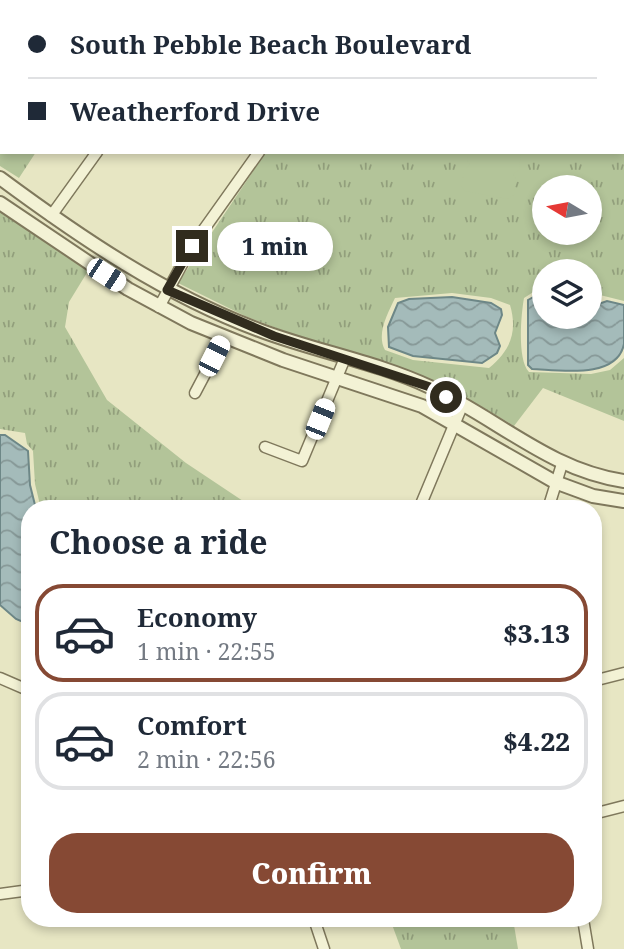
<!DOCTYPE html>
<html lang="en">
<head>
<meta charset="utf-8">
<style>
	:root { --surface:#fff; --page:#f6f6f7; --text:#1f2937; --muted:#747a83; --line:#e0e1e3; --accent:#864934 }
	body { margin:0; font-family:"Noto Serif",serif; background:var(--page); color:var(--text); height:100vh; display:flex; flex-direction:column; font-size:26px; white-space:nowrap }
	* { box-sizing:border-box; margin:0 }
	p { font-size:23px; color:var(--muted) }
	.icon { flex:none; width:38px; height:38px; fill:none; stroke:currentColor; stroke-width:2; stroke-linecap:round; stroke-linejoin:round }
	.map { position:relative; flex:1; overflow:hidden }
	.panel { position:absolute; left:21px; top:500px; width:581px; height:427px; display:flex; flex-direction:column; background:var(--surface); border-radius:28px; box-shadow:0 4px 10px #0003 }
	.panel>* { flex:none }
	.banner { position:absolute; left:0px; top:0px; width:625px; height:154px; box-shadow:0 4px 10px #0003; display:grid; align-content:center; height:154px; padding:0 28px; background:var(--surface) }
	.needle { width:46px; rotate:280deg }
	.buttons { position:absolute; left:532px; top:175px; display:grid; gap:14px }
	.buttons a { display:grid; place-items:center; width:70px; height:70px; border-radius:50%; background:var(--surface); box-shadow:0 4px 10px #0003; font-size:35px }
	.end { position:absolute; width:32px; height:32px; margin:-16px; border:9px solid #312c1e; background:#fff; box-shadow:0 0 0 4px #fff }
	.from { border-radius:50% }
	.bubble { position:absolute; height:49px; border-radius:24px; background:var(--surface); box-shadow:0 4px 10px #0003; font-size:23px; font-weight:800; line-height:49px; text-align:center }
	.car { position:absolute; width:21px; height:42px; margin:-21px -10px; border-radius:9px; box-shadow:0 0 5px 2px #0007; background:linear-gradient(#fff 24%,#345 0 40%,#fff 0 76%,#345 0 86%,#fff 0) }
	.banner b { display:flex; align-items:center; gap:24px; height:66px; font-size:26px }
	.banner b+b { border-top:2px solid var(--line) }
	.banner i { width:18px; height:18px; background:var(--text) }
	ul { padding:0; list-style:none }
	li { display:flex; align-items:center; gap:21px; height:98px; margin:0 14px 10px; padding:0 14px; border:4px solid var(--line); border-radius:28px }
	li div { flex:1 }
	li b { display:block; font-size:26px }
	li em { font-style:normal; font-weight:800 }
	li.current { border-color:var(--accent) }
	li>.icon { width:63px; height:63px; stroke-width:1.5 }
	h2 { padding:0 28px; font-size:32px; line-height:84px }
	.primary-button { display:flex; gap:14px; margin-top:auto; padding:14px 28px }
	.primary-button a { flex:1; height:80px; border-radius:28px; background:var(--accent); color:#fff; font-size:28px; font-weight:800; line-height:80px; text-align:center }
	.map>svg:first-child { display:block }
</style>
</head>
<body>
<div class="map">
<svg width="624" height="949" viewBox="0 0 624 949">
	<defs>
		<pattern id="grass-tufts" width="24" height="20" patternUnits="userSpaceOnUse" patternTransform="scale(1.75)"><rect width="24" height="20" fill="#b3c499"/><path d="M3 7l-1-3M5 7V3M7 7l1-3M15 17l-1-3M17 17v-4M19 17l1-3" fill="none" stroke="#929f7c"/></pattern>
		<pattern id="water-waves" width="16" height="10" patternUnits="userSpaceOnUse" patternTransform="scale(1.75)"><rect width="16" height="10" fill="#a4bbba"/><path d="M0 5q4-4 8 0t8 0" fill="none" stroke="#869897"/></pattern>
	</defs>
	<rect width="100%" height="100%" fill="#e7e6c3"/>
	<g fill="url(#grass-tufts)" fill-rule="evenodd">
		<path d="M0,0H140L2,2V152H36L19,178L0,166Z"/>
		<path d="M378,0L624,1V301L600,295L590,302V271H544V293L535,291L524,298C521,315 517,360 529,372L591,374L610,370L624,358V421L543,388L514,426L479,405L404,369L337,351L245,316L178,283L266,152H623V2ZM544,187H590V233H544ZM452,293L491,298L510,305C518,332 510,351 489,368L413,360L385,350C376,334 388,313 395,298Z"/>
		<path d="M0,210L88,271L69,302L65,327L107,400L186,463L255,509H41L35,484L33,451L27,444L25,433L0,429Z"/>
		<path d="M390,919H513L518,949H401Z"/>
	</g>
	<path fill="#b3c499" d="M468,152H521L519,170L513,174L516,179L514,195L507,199L465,191L461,186L465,169L470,165L467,160Z"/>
	<g fill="url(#water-waves)" stroke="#6d8787" stroke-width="2">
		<path d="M537,295L544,298V317H590V307L607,301L624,305C624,317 624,332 624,344C617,380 559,370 532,369L528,365V300Z"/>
		<path d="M452,297L491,303L501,309L502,315L495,333L500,346L497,353L482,363L413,356L389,347L388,327L398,303L409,299Z"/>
		<path d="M0,435H5L28,451L30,485L36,509H30V625L16,619L0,605Z"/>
	</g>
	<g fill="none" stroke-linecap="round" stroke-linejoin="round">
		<g stroke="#7f785c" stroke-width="13">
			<g id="minor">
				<path d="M247,0L249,2"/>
				<path d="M204,2L206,0"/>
				<path d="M370,2L371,0"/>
				<path d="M51,216L97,152"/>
				<path d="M159,307L192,246L259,152"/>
				<path d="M195,393L224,338"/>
				<path d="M265,447L302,461L345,358"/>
				<path d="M419,509L462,406"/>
				<path d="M548,509L562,464"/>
				<path d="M0,678L30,691"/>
				<path d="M593,681L624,673"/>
				<path d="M593,814L624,806"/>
				<path d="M0,894L30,890"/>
				<path d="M314,919L324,949"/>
				<path d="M583,919L588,949"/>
			</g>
		</g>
		<g stroke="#7f785c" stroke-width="16">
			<g id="tertiary">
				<path d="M0,178C81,238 165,295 259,330C314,351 377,362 430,387C497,418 549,470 624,481"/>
				<path d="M0,203L128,289L191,323L283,360L422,406L555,482L593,496L624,501"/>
			</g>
		</g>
		<use href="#minor" stroke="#f3f2d5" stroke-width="10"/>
		<use href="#tertiary" stroke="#f3f2d5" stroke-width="12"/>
	</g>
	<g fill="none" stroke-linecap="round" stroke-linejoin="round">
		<path stroke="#312c1e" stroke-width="9" d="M192,246L167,290L274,336L430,387L446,397"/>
	</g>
</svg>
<div class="buttons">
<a><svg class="needle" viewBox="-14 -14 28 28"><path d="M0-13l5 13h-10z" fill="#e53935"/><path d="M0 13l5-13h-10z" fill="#747a83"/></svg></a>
<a><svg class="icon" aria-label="layers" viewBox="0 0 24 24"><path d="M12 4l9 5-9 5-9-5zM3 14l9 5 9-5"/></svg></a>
</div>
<i class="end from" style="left:446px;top:397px"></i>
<i class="end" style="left:192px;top:246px"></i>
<div class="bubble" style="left:217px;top:222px;width:116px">1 min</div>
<i class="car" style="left:106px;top:275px;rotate:123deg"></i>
<i class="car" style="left:214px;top:356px;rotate:27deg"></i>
<i class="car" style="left:320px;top:419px;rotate:22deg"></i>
<div class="banner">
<b><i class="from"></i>South Pebble Beach Boulevard</b>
<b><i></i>Weatherford Drive</b>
</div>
<section class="panel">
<h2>Choose a ride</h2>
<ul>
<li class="current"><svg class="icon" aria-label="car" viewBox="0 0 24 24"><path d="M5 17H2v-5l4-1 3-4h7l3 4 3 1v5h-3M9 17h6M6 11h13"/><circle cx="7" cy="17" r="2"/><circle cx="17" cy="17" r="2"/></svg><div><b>Economy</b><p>1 min · 22:55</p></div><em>$3.13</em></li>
<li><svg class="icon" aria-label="car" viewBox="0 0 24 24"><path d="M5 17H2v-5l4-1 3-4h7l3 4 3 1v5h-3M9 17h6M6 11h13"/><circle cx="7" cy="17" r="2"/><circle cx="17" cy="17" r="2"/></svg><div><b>Comfort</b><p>2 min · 22:56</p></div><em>$4.22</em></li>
</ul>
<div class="primary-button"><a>Confirm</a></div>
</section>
</div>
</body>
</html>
